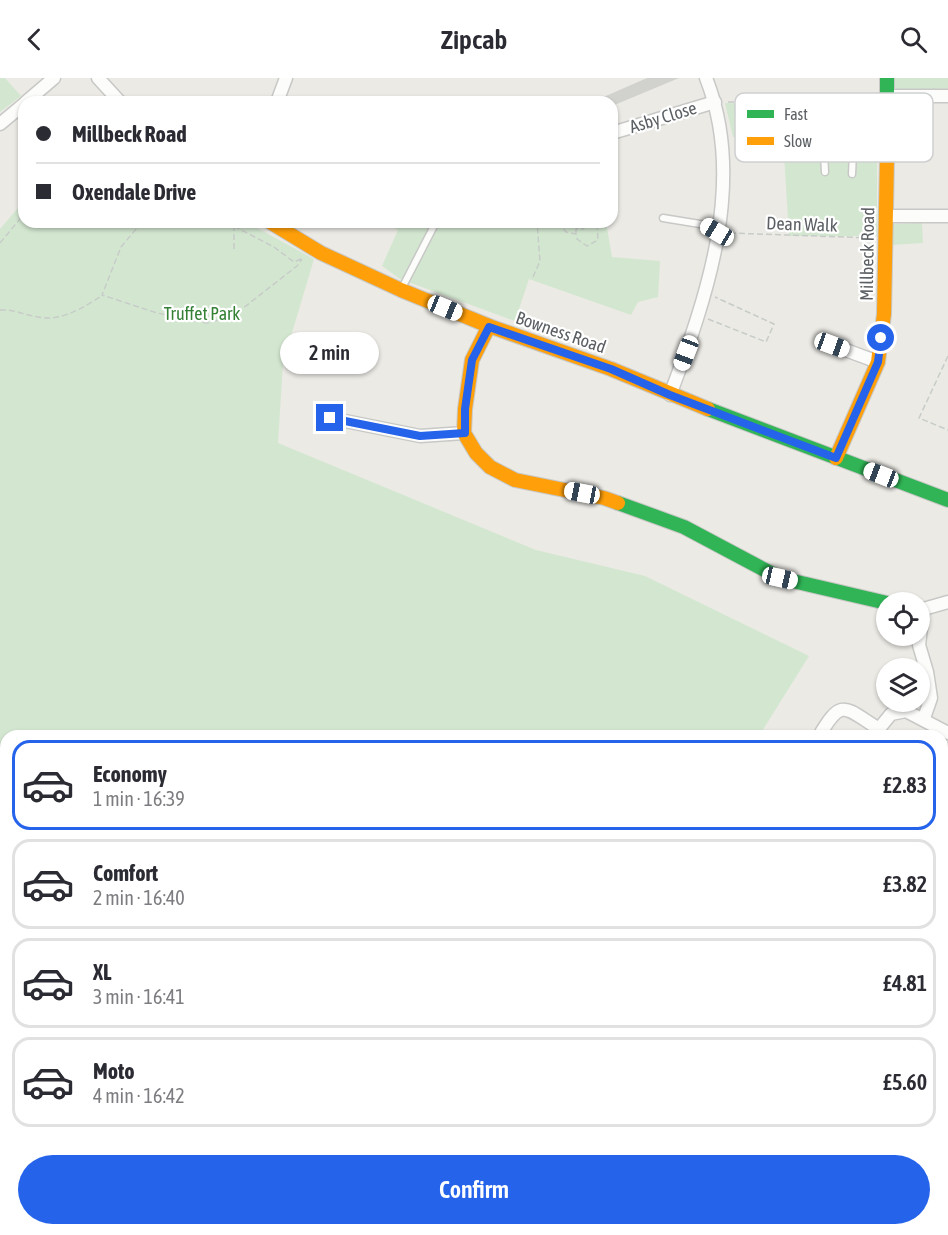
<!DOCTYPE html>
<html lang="en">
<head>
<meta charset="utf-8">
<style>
	:root { --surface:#fff; --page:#f2f2f3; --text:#2b2b33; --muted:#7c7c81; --line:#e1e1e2; --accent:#2563eb }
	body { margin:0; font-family:"Asap Condensed",sans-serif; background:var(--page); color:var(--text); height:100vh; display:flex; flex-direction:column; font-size:22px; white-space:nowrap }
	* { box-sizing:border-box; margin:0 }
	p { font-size:20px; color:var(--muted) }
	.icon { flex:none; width:33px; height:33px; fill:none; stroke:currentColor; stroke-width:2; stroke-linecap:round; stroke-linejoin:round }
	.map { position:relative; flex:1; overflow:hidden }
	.sheet { position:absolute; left:0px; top:652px; width:948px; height:506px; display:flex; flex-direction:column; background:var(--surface); border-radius:18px 18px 0 0; box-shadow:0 2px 4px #0004 }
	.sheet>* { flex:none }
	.hud { position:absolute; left:18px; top:18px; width:600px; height:132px; border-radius:18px; box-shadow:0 2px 4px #0004; display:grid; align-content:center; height:132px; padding:0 18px; background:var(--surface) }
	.buttons { position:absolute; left:876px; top:514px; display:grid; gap:12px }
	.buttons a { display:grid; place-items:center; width:54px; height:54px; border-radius:50%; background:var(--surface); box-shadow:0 2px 4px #0004; font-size:30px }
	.end { position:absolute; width:27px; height:27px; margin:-14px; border:8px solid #2563eb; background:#fff; box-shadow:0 0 0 3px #fff }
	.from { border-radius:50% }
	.bubble { position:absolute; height:42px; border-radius:21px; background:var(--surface); box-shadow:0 2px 4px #0004; font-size:20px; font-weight:600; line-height:42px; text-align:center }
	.car { position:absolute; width:18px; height:36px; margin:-18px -9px; border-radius:8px; box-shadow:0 0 4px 2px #0007; background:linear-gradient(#fff 24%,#345 0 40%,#fff 0 76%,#345 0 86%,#fff 0) }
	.hud b { display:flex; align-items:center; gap:21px; height:57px; font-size:22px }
	.hud b+b { border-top:2px solid var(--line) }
	.hud i { width:15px; height:15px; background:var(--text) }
	ul { padding:10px 0 0; list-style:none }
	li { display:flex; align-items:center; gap:18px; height:90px; margin:0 12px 9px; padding:0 6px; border:3px solid var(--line); border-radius:18px }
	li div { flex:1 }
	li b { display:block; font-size:22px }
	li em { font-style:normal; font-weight:600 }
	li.active { border-color:var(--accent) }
	li>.icon { width:54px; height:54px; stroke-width:1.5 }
	.cta { display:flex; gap:12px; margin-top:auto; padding:12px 18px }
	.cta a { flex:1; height:69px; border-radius:36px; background:var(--accent); color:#fff; font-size:24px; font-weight:600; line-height:69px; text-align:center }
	header { display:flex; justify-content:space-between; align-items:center; height:78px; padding:0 18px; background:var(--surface); font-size:27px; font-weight:600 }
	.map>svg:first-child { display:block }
</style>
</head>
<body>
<header><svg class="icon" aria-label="back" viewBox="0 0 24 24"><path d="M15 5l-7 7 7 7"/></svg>Zipcab<svg class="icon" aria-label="search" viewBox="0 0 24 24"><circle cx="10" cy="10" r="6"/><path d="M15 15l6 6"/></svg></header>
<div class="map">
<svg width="948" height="1157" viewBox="0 0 948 1157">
	<rect width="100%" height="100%" fill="#ebeae5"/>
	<g fill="#d3e7d0">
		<path d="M0,0H5L21,18L0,34Z"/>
		<path d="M893,0H948V14L903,15L893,8Z"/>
		<path d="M725,25L877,29V158H789L783,60L733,59Z"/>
		<path d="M24,123V144H246L314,181L283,285L278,365L536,472L645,498L809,578L759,658H6V1152H823L826,1157H0V151Z"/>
		<path d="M381,144H606L612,179L660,183L658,219L638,224L631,237L529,201L515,243L400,201L382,188L398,152Z"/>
		<path d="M922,145L923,165L892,167L893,146Z"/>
	</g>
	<path fill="#b7ddf7" d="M174,1152H242L238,1157H177Z"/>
	<path fill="#d1d1ce" d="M647,0H679L612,28V24H592Z"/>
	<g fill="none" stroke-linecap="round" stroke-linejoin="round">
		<g stroke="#c8c8c7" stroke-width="9">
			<g id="lane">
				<path d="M825,94L824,74L853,75L886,69"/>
				<path d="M852,96L853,75"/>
				<path d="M663,140L706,147L717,154"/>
				<path d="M401,212L436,144"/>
			</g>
		</g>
		<g stroke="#c8c8c7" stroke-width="15">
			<g id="street">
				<path d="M98,0L120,24"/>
				<path d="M887,18H948"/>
				<path d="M26,24L54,0"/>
				<path d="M277,24L286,0"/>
				<path d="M0,46L24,26"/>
				<path d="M612,55L715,24"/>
				<path d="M887,138H948"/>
				<path d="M832,267L878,284"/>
				<path d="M670,317C707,219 747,103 706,0"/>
				<path d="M331,331L330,340L420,358L464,355"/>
				<path d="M920,532L948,524"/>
				<path d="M923,533L919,567L927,594L931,620L924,640"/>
				<path d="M819,658C842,619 844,629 879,651"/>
				<path d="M873,658L891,636L906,633L948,655"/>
				<path d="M942,801L948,796"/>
				<path d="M942,867L948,868"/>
				<path d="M942,954L948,952"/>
				<path d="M942,1113L948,1125"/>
			</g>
		</g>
		<g stroke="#c7c7c5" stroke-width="16">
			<g id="fast">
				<path d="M887,0V79"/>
				<path d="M708,331L948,422"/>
				<path d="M618,425L684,449L780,500L887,525"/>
			</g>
		</g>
		<g stroke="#c7c7c5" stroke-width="16">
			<g id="slow">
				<path d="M270,144L321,175L401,212L489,248L611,291L708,331"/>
				<path d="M489,248L472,282L465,331L464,355L476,375L490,389L515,402L604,420L618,425"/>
				<path d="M836,380L878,284L884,236L887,79"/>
			</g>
		</g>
		<g stroke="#c7ccc9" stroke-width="1.5" stroke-dasharray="6 3" stroke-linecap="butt">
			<path d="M728,24L873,27"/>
			<path d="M142,144L121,169L102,217L157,235L207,245L226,240L242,231L297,188L302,181"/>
			<path d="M226,144L274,169L294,184L301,181"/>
			<path d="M558,144L566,154L576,156L577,161L587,168L598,162L597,144"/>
			<path d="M576,155V151H583L587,147"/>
			<path d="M730,155L872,160"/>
			<path d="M0,165L24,136"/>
			<path d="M234,171V149"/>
			<path d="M533,199L540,183L537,144"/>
			<path d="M0,232C13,231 25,237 38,239C60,244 83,230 101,218"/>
			<path d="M708,241L766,264L774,246L715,219"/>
			<path d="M948,278L919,340L948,352"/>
			<path d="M942,751L948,754"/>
			<path d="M942,760L947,786"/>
			<path d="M942,1044L948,1041"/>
			<path d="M843,1152L844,1154L849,1152"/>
		</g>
		<use href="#lane" stroke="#fcfcfb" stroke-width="6"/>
		<use href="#street" stroke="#fcfcfb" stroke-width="12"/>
		<use href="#fast" stroke="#30b455" stroke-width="14"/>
		<use href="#slow" stroke="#ff9f0a" stroke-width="14"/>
	</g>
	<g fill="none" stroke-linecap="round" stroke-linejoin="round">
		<path stroke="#2563eb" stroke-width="8" d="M330,340L420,358L465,355V331L472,282L489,249L611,291L670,317L836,380L878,284L881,260"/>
	</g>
	<g text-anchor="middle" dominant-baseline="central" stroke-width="4.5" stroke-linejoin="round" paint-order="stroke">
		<g font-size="18" fill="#5b5f63" stroke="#fff">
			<text transform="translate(663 39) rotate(-17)">Asby Close</text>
			<text transform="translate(802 146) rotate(2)">Dean Walk</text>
			<text transform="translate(867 176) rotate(-89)">Millbeck Road</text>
			<text transform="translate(561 254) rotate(19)">Bowness Road</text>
		</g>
		<g font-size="18" fill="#348136" stroke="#fff">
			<text x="202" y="235">Truffet Park</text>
		</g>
	</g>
	<rect x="735" y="15" width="198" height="69" rx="9" fill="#fff" stroke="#cecfd0" stroke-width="1.5"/>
	<rect x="747" y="32" width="27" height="8" fill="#30b455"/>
	<rect x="747" y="59" width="27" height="8" fill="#ff9f0a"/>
	<g font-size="16" fill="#5b5f63">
		<text x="784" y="42">Fast</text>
		<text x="784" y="69">Slow</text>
	</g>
</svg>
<div class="buttons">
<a><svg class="icon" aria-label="locate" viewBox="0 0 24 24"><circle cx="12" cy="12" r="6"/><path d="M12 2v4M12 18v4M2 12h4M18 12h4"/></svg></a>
<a><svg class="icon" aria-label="layers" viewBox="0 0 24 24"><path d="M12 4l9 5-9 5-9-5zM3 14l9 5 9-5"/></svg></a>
</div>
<i class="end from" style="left:881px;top:260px"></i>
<i class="end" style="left:330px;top:340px"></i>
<div class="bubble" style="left:280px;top:254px;width:99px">2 min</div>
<i class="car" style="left:717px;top:154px;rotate:301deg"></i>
<i class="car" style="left:445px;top:230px;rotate:112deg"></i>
<i class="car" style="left:832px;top:267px;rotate:110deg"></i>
<i class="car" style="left:686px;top:275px;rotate:201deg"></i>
<i class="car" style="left:881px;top:397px;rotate:291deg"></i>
<i class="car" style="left:582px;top:415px;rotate:281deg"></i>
<i class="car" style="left:780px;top:500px;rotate:103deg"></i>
<div class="hud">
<b><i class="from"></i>Millbeck Road</b>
<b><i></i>Oxendale Drive</b>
</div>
<section class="sheet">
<ul>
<li class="active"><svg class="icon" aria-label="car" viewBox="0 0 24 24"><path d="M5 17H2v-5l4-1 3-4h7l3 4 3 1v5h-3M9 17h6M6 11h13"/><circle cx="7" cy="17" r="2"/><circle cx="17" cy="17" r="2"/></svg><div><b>Economy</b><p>1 min · 16:39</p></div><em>£2.83</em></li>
<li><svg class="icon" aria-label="car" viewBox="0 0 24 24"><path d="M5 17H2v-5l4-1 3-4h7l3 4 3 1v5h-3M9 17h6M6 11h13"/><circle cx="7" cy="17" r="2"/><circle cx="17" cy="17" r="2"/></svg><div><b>Comfort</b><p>2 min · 16:40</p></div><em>£3.82</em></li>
<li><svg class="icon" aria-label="car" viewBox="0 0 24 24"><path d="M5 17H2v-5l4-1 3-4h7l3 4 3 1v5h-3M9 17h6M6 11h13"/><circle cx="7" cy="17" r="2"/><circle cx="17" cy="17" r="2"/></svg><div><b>XL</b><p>3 min · 16:41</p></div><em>£4.81</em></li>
<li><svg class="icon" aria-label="car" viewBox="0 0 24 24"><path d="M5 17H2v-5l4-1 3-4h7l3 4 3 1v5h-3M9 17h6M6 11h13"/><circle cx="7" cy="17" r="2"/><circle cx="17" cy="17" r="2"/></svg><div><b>Moto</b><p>4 min · 16:42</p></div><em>£5.60</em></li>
</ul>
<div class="cta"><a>Confirm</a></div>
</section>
</div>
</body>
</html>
